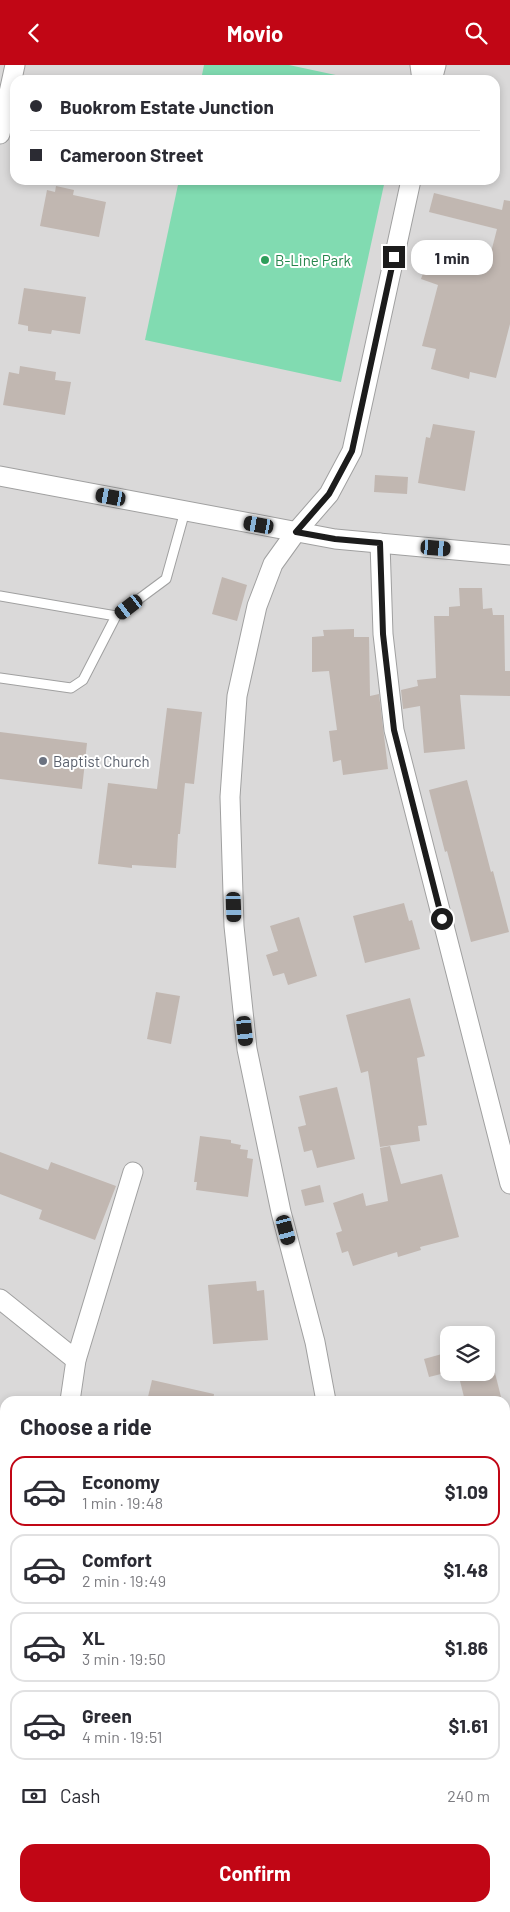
<!DOCTYPE html>
<html lang="en">
<head>
<meta charset="utf-8">
<style>
	:root { --surface:#fff; --page:#f7f7f7; --text:#2b2b33; --muted:#7c7c81; --line:#e1e1e2; --accent:#c10615 }
	body { margin:0; font-family:Barlow,sans-serif; background:var(--page); color:var(--text); height:100vh; display:flex; flex-direction:column; font-size:19px; white-space:nowrap }
	* { box-sizing:border-box; margin:0 }
	p { font-size:16px; color:var(--muted) }
	.icon { flex:none; width:28px; height:28px; fill:none; stroke:currentColor; stroke-width:2; stroke-linecap:round; stroke-linejoin:round }
	.map { position:relative; flex:1; overflow:hidden }
	.sheet { position:absolute; left:0px; top:1331px; width:510px; height:516px; display:flex; flex-direction:column; background:var(--surface); border-radius:15px 15px 0 0; box-shadow:0 2px 8px #0003 }
	.sheet>* { flex:none }
	.hud { position:absolute; left:10px; top:10px; width:490px; height:110px; border-radius:15px; box-shadow:0 2px 8px #0003; display:grid; align-content:center; height:110px; padding:0 20px; background:var(--surface) }
	.fabs { position:absolute; left:440px; top:1261px; display:grid; gap:10px }
	.fabs a { display:grid; place-items:center; width:55px; height:55px; border-radius:10px; background:var(--surface); box-shadow:0 2px 8px #0003; font-size:25px }
	.end { position:absolute; width:22px; height:22px; margin:-11px; border:6px solid #1c1c1c; background:#fff; box-shadow:0 0 0 2px #fff }
	.from { border-radius:50% }
	.bubble { position:absolute; height:35px; border-radius:15px; background:var(--surface); box-shadow:0 2px 8px #0003; font-size:16px; font-weight:700; line-height:35px; text-align:center }
	.car { position:absolute; width:15px; height:30px; margin:-15px -8px; border-radius:6px; box-shadow:0 0 4px 1px #0007; background:linear-gradient(#222 24%,#8ab4d8 0 40%,#222 0 76%,#8ab4d8 0 86%,#222 0) }
	.hud b { display:flex; align-items:center; gap:18px; height:48px; font-size:19px }
	.hud b+b { border-top:1px solid var(--line) }
	.hud i { width:12px; height:12px; background:var(--text) }
	ul { padding:0; list-style:none }
	li { display:flex; align-items:center; gap:15px; height:70px; margin:0 10px 8px; padding:0 10px; border:2px solid var(--line); border-radius:15px }
	li div { flex:1 }
	li b { display:block; font-size:19px }
	li em { font-style:normal; font-weight:700 }
	li.selected { border-color:var(--accent) }
	li>.icon { width:45px; height:45px; stroke-width:1.5 }
	h2 { padding:0 20px; font-size:22px; line-height:60px }
	.pay { display:flex; align-items:center; gap:12px; height:55px; padding:0 20px; font-size:19px }
	.pay p { margin-inline-start:auto }
	.action { display:flex; gap:10px; margin-top:auto; padding:10px 20px }
	.action a { flex:1; height:58px; border-radius:15px; background:var(--accent); color:#fff; font-size:20px; font-weight:700; line-height:58px; text-align:center }
	header { display:flex; justify-content:space-between; align-items:center; height:65px; padding:0 20px; background:var(--accent); color:#fff; font-size:22px; font-weight:700 }
	.map>svg:first-child { display:block }
</style>
</head>
<body>
<header><svg class="icon" aria-label="back" viewBox="0 0 24 24"><path d="M15 5l-7 7 7 7"/></svg>Movio<svg class="icon" aria-label="search" viewBox="0 0 24 24"><circle cx="10" cy="10" r="6"/><path d="M15 15l6 6"/></svg></header>
<div class="map">
<svg width="510" height="1847" viewBox="0 0 510 1847">
	<rect width="100%" height="100%" fill="#ede8e1"/>
	<path fill="#dad9d9" fill-rule="evenodd" d="M0,0H510V1847H0ZM15,15H495V115H15ZM449,1270H486V1308H449ZM5,1336H505V1842H5Z"/>
	<g fill="#81dbb1">
		<path d="M204,0H289L359,15H201Z"/>
		<path d="M179,115H385L341,317L145,275Z"/>
	</g>
	<g fill="none" stroke-linecap="round" stroke-linejoin="round">
		<path stroke="#a3d2da" stroke-width="6" d="M285,1847L288,1842"/>
	</g>
	<g fill="#c1b7b1">
		<path d="M56,121L74,125L73,130L106,137L99,172L40,161L47,125L55,127Z"/>
		<path d="M434,128L502,145L504,135L510,136V259L496,313L470,307L469,314L431,304L436,284L422,281L438,220L421,214L433,180L488,199L497,164L429,147Z"/>
		<path d="M24,223L86,232L80,269L52,265L51,269L28,266V261L18,259Z"/>
		<path d="M20,301L56,307L55,315L71,317L65,350L3,340L9,307L19,309Z"/>
		<path d="M433,359L475,366L465,426L418,418L426,372L430,373Z"/>
		<path d="M375,410L408,412L407,429L374,427Z"/>
		<path d="M222,512L247,520L237,556L212,549Z"/>
		<path d="M459,523H482L483,544L492,543L493,550H504L505,606H510V631L460,630L465,684L424,688L420,641L403,644L401,625L418,621L417,615L436,613L434,551H449V542L460,541Z"/>
		<path d="M354,564V572H369L370,631L379,629L388,704L343,710L341,695L333,697L329,666L337,665L329,606L312,607V572L324,571L323,565Z"/>
		<path d="M167,643L202,647L194,719L185,718L180,769H178L176,803L132,800V803L98,799L108,718L157,724Z"/>
		<path d="M0,667L87,678L82,724L0,714Z"/>
		<path d="M467,715L491,807L493,806L509,867L471,877L447,786L445,787L429,725Z"/>
		<path d="M404,838L409,856L412,855L420,884L365,898L353,851Z"/>
		<path d="M299,852L317,911L288,920L284,908L273,911L266,890L278,886L270,861Z"/>
		<path d="M156,927L180,931L171,979L147,974Z"/>
		<path d="M410,933L425,991L417,993L427,1060L418,1061L420,1076L380,1082L368,1006L361,1008L346,950Z"/>
		<path d="M337,1022L355,1094L317,1103L312,1085L304,1087L298,1062L306,1060L299,1031Z"/>
		<path d="M200,1071L231,1075V1078L241,1080L240,1084L248,1085L247,1093L253,1094L248,1132L196,1125L197,1117H194Z"/>
		<path d="M390,1081L401,1119L442,1109L459,1172L420,1182L421,1185L398,1192L397,1187L353,1201L348,1186L342,1188L336,1168L342,1166L333,1138L363,1128L366,1141L388,1136L380,1083Z"/>
		<path d="M0,1087L48,1105L51,1097L116,1121L95,1175L39,1154L42,1145L0,1129Z"/>
		<path d="M320,1120L324,1137L305,1141L301,1125Z"/>
		<path d="M256,1216L257,1226L264,1225L268,1275L213,1279L208,1220Z"/>
		<path d="M449,1287V1307L429,1312L424,1294Z"/>
		<path d="M458,1308H495L502,1336H465Z"/>
		<path d="M152,1315L214,1329L213,1336H147Z"/>
	</g>
	<g fill="none" stroke-linecap="round" stroke-linejoin="round">
		<g stroke="#a0a0a0" stroke-width="11">
			<g id="service">
				<path d="M0,531L116,551"/>
				<path d="M0,613L71,623L83,615L116,551L166,514L185,446"/>
			</g>
		</g>
		<g stroke="#a0a0a0" stroke-width="21">
			<g id="minor">
				<path d="M420,0L422,15"/>
				<path d="M432,15L436,0"/>
				<path d="M0,69L15,0"/>
				<path d="M0,411L335,474L510,490"/>
				<path d="M380,478L383,569L394,665L510,1119"/>
				<path d="M0,1234L76,1295"/>
				<path d="M70,1336L76,1295L133,1107"/>
				<path d="M326,1336L315,1277L281,1147L247,984L234,861L230,732L237,631L257,541L273,499L296,467L329,429L352,386L411,115"/>
				<path d="M0,1436L5,1439"/>
				<path d="M0,1791L5,1795"/>
				<path d="M61,1842L66,1847"/>
				<path d="M91,1847L92,1842"/>
				<path d="M377,1847V1842"/>
			</g>
		</g>
		<use href="#service" stroke="#fff" stroke-width="9"/>
		<use href="#minor" stroke="#fff" stroke-width="19"/>
	</g>
	<g fill="none" stroke-linecap="round" stroke-linejoin="round">
		<path stroke="#1c1c1c" stroke-width="6" d="M394,192L352,386L329,429L296,467L335,474L380,478L383,569L394,665L442,854"/>
	</g>
	<circle fill="#2e9e5b" stroke="#fff" stroke-width="2" cx="265" cy="195" r="5"/>
	<circle fill="#6b7280" stroke="#fff" stroke-width="2" cx="43" cy="696" r="5"/>
	<g text-anchor="middle" dominant-baseline="central" stroke-width="4" stroke-linejoin="round" paint-order="stroke">
		<g font-size="15" fill="#27864d" stroke="#fff" text-anchor="start">
			<text x="275" y="195">B-Line Park</text>
		</g>
		<g font-size="15" fill="#5b616d" stroke="#fff" text-anchor="start">
			<text x="53" y="696">Baptist Church</text>
		</g>
	</g>
</svg>
<div class="fabs">
<a><svg class="icon" aria-label="layers" viewBox="0 0 24 24"><path d="M12 4l9 5-9 5-9-5zM3 14l9 5 9-5"/></svg></a>
</div>
<i class="end from" style="left:442px;top:854px"></i>
<i class="end" style="left:394px;top:192px"></i>
<div class="bubble" style="left:411px;top:175px;width:82px">1 min</div>
<i class="car" style="left:111px;top:432px;rotate:280deg"></i>
<i class="car" style="left:259px;top:460px;rotate:280deg"></i>
<i class="car" style="left:436px;top:483px;rotate:95deg"></i>
<i class="car" style="left:129px;top:542px;rotate:233deg"></i>
<i class="car" style="left:234px;top:842px;rotate:178deg"></i>
<i class="car" style="left:245px;top:966px;rotate:174deg"></i>
<i class="car" style="left:286px;top:1165px;rotate:165deg"></i>
<div class="hud">
<b><i class="from"></i>Buokrom Estate Junction</b>
<b><i></i>Cameroon Street</b>
</div>
<section class="sheet">
<h2>Choose a ride</h2>
<ul>
<li class="selected"><svg class="icon" aria-label="car" viewBox="0 0 24 24"><path d="M5 17H2v-5l4-1 3-4h7l3 4 3 1v5h-3M9 17h6M6 11h13"/><circle cx="7" cy="17" r="2"/><circle cx="17" cy="17" r="2"/></svg><div><b>Economy</b><p>1 min · 19:48</p></div><em>$1.09</em></li>
<li><svg class="icon" aria-label="car" viewBox="0 0 24 24"><path d="M5 17H2v-5l4-1 3-4h7l3 4 3 1v5h-3M9 17h6M6 11h13"/><circle cx="7" cy="17" r="2"/><circle cx="17" cy="17" r="2"/></svg><div><b>Comfort</b><p>2 min · 19:49</p></div><em>$1.48</em></li>
<li><svg class="icon" aria-label="car" viewBox="0 0 24 24"><path d="M5 17H2v-5l4-1 3-4h7l3 4 3 1v5h-3M9 17h6M6 11h13"/><circle cx="7" cy="17" r="2"/><circle cx="17" cy="17" r="2"/></svg><div><b>XL</b><p>3 min · 19:50</p></div><em>$1.86</em></li>
<li><svg class="icon" aria-label="car" viewBox="0 0 24 24"><path d="M5 17H2v-5l4-1 3-4h7l3 4 3 1v5h-3M9 17h6M6 11h13"/><circle cx="7" cy="17" r="2"/><circle cx="17" cy="17" r="2"/></svg><div><b>Green</b><p>4 min · 19:51</p></div><em>$1.61</em></li>
</ul>
<div class="pay"><svg class="icon" aria-label="cash" viewBox="0 0 24 24"><path d="M3 7h18v10H3z"/><circle cx="12" cy="12" r="2"/></svg>Cash<p>240 m</p></div>
<div class="action"><a>Confirm</a></div>
</section>
</div>
</body>
</html>
